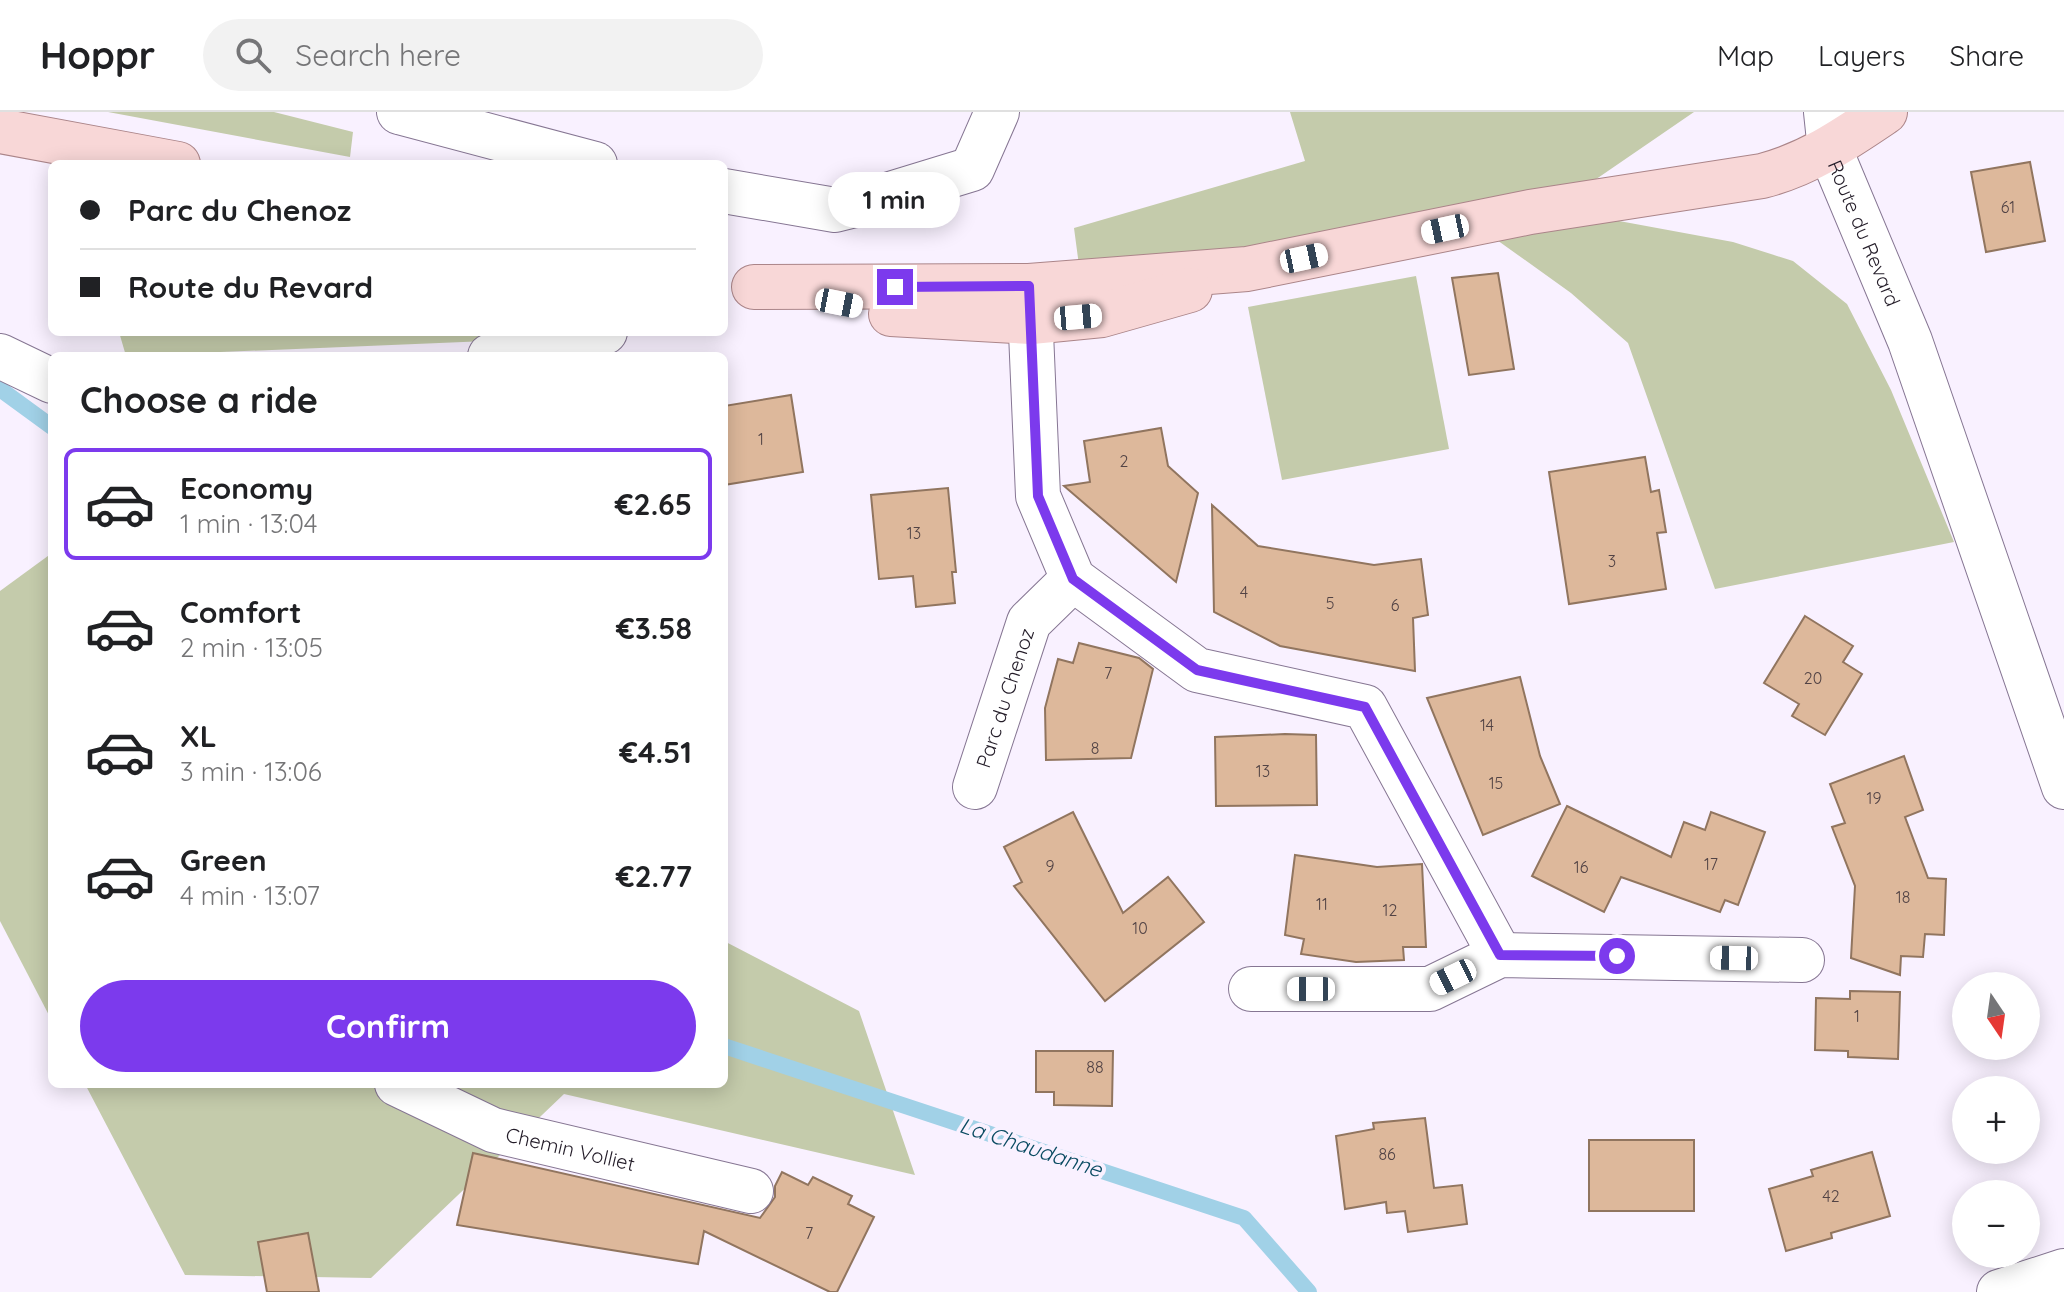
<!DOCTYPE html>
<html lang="en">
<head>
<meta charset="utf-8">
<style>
	:root { --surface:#fff; --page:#f2f2f2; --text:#202124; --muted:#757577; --line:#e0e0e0; --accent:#7c3aed }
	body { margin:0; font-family:Quicksand,sans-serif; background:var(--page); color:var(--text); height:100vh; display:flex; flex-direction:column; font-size:30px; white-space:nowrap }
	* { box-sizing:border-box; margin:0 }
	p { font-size:26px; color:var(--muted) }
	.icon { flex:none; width:44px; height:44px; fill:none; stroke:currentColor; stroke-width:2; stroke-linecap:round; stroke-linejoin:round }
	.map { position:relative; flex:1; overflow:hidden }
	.side { position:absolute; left:48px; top:240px; width:680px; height:736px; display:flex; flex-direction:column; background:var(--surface); border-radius:12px; box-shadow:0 4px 20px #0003 }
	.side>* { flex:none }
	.banner { position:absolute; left:48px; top:48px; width:680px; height:176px; border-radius:12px; box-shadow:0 4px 20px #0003; display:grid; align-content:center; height:176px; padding:0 32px; background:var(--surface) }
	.needle { width:52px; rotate:167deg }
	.tools { position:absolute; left:1952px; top:860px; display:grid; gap:16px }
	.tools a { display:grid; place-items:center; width:88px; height:88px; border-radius:50%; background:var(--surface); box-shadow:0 4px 20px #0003; font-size:40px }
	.end { position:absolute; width:36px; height:36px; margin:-18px; border:10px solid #7c3aed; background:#fff; box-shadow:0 0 0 4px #fff }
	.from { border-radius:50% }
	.bubble { position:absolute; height:56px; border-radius:28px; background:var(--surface); box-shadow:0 4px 20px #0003; font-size:26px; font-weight:700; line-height:56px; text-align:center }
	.car { position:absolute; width:24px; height:48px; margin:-24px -12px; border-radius:10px; box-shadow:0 0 6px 2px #0007; background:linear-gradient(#fff 24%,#345 0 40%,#fff 0 76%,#345 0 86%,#fff 0) }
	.banner b { display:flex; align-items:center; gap:28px; height:76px; font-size:30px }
	.banner b+b { border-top:2px solid var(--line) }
	.banner i { width:20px; height:20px; background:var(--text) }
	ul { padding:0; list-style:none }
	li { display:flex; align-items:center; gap:24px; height:112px; margin:0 16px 12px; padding:0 16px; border:4px solid transparent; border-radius:12px }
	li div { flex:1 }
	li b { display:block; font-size:30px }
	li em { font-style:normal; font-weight:700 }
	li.selected { border-color:var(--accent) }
	li>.icon { width:72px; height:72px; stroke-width:1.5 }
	h2 { padding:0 32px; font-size:36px; line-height:96px }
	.button { display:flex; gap:16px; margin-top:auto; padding:16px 32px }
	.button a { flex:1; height:92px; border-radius:48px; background:var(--accent); color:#fff; font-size:32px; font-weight:700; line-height:92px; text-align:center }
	header { display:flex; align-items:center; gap:48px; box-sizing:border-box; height:112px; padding:0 40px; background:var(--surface); border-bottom:2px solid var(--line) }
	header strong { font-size:38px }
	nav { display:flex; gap:44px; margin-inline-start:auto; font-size:28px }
	.search { width:560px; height:72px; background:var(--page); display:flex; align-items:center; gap:20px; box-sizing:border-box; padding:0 28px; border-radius:44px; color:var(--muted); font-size:30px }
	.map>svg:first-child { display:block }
</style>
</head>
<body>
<header>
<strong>Hoppr</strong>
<div class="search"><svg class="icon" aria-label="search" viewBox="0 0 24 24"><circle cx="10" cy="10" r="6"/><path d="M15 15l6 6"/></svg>Search here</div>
<nav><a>Map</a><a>Layers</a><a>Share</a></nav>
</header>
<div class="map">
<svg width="2064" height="1180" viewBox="0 0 2064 1180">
	<rect width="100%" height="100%" fill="#f9f1ff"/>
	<g fill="#c4cbab">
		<path d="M108,0H274L353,20L350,45Z"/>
		<path d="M1290,0H1694L1589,72L1592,104L1733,130L1793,149L1847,192L1891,278L1954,430L1715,477L1628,231L1571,181L1462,103L1080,161L1074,116L1305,49Z"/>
		<path d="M1416,164L1449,337L1282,368L1248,195Z"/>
		<path d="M119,220H486L487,229L126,244Z"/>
		<path d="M52,441V909L0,809V479Z"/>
		<path d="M724,829L859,899L915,1063L564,982L371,1166L185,1163L85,972H724Z"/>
	</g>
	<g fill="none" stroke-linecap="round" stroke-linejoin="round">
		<g stroke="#a1d1e7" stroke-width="16">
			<path d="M0,277L52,315"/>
			<path d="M724,934L1244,1106L1309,1180"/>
		</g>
	</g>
	<g fill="#ddb89b" stroke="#91755f" stroke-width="2">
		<path d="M2030,50L2045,129L1986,140L1971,60Z"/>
		<path d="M1498,161L1514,257L1469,263L1452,166Z"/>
		<path d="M791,283L803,360L724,373V294Z"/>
		<path d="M1161,316L1168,354L1198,381L1176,470L1064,374L1090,370L1084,329Z"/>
		<path d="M1645,345L1651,380L1659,378L1666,420L1657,421L1666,477L1569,492L1549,360Z"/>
		<path d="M948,376L956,460H952L955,491L916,495L913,464L879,467L871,383Z"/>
		<path d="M1212,393L1258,434L1374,453L1421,447L1428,503L1413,506L1415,559L1280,534L1214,500Z"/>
		<path d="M1805,504L1853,534L1843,550L1862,562L1825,623L1792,604L1799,592L1764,571Z"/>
		<path d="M1079,531L1139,546L1153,557L1131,646L1046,648L1045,596L1058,547L1073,551Z"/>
		<path d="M1520,565L1540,644L1560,692L1483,723L1427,586Z"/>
		<path d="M1285,622L1316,623L1317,693L1216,694L1215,625Z"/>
		<path d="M1904,644L1923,698L1905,705L1928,766L1946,767L1944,823L1925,822L1923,845L1901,844L1900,863L1851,846L1855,774L1832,715L1845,711L1830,672Z"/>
		<path d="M1567,694L1671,745L1684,710L1705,718L1711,700L1765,720L1738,793L1725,788L1720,800L1621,765L1604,800L1532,764Z"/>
		<path d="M1073,700L1123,801L1168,765L1204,810L1105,889L1014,774L1022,770L1004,735Z"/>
		<path d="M1295,743L1377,755L1422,752L1426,835H1403L1404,848L1356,850L1301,842L1304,827L1285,823Z"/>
		<path d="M1850,879L1900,880L1898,947L1848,945V939L1815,938L1816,886L1850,887Z"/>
		<path d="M1036,939H1113L1112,994L1054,993V980H1036Z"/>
		<path d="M1425,1006L1434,1076L1462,1073L1467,1112L1408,1120L1405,1099L1387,1101L1386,1090L1345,1097L1336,1024L1374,1017L1373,1011Z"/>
		<rect x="1589" y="1028" width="105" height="71"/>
		<path d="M1872,1040L1890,1104L1831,1121L1832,1126L1786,1139L1769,1077L1813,1064L1811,1058Z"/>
		<path d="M473,1041L760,1106L775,1085V1074L782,1060L808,1073L813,1065L852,1084L848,1092L874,1105L837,1180H830L704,1119L698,1152L457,1113Z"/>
		<path d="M308,1121L319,1180H267L258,1130Z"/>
	</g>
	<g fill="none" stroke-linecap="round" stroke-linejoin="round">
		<g stroke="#867693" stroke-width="46">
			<g id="minor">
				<path d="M399,0L595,52"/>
				<path id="s1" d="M1826,0L1830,38L1910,229L2064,675"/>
				<path d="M724,79L835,98L851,94L972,57L997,0"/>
				<path d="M1029,174L1038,384L1073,467L1197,558L1365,595L1500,843"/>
				<path d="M0,244L52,269"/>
				<path d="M490,244L605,220"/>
				<path id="s2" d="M975,675L1029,510L1073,467"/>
				<path d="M1251,877H1430L1500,843L1802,848"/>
				<path id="s3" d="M397,972L493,1018L751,1079"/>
				<path d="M1999,1180L2064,1159"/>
			</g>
		</g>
		<g stroke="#ab8589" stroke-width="46">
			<g id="major">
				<path d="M0,19L178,52"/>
				<path d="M754,175L1029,174L1247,157L1530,100L1762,64C1809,52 1845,27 1885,0"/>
				<path d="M891,202L1031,210L1102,203L1190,178"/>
			</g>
		</g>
		<use href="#minor" stroke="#fff" stroke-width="44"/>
		<use href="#major" stroke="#f8d7d7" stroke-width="44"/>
	</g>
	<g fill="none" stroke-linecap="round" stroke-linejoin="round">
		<path stroke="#7c3aed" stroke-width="10" d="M895,175L1029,174L1038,384L1073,467L1197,558L1365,595L1500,843L1617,844"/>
	</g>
	<g text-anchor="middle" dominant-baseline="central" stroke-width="8" stroke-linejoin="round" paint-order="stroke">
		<g font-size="16" fill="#524345">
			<text x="2008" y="95">61</text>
			<text x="761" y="327">1</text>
			<text x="1124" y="349">2</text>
			<text x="914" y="421">13</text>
			<text x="1612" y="449">3</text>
			<text x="1244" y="480">4</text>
			<text x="1330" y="491">5</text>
			<text x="1395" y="493">6</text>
			<text x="1108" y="561">7</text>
			<text x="1813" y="566">20</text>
			<text x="1487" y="613">14</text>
			<text x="1095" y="636">8</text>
			<text x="1263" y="659">13</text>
			<text x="1496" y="671">15</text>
			<text x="1874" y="686">19</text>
			<text x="1711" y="752">17</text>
			<text x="1050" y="754">9</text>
			<text x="1581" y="755">16</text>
			<text x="1903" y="785">18</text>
			<text x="1322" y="792">11</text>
			<text x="1390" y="798">12</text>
			<text x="1140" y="816">10</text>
			<text x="1857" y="904">1</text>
			<text x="1095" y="955">88</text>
			<text x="1387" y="1042">86</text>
			<text x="1831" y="1084">42</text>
			<text x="809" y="1121">7</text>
		</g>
		<g font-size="20" fill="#231c28" stroke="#f9f1ff">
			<text stroke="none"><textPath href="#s1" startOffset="128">Route du Revard</textPath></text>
			<text stroke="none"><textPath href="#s2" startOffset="94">Parc du Chenoz</textPath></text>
			<text stroke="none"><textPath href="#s3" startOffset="186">Chemin Volliet</textPath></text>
		</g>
		<g font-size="22" font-style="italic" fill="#0a4b62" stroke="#f9f1ff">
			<text transform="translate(1031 1035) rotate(18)">La Chaudanne</text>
		</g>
	</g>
</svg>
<div class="tools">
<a><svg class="needle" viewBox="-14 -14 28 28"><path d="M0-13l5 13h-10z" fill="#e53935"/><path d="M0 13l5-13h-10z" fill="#757577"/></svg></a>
<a>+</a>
<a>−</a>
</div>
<i class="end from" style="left:1617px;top:844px"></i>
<i class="end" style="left:895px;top:175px"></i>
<div class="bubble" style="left:828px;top:60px;width:132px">1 min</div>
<i class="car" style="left:1445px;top:117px;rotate:258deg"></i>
<i class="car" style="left:1304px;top:146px;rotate:78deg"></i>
<i class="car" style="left:839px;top:191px;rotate:101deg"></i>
<i class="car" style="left:1078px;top:205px;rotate:85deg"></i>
<i class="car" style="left:1734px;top:846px;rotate:271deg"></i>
<i class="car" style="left:1453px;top:865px;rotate:244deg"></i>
<i class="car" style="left:1311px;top:877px;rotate:270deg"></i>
<div class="banner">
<b><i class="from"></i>Parc du Chenoz</b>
<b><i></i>Route du Revard</b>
</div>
<section class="side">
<h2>Choose a ride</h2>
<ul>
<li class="selected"><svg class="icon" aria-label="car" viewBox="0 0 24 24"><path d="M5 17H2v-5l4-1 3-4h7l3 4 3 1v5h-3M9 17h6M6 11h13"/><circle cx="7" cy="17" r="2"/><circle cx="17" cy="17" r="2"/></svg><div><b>Economy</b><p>1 min · 13:04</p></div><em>€2.65</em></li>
<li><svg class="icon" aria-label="car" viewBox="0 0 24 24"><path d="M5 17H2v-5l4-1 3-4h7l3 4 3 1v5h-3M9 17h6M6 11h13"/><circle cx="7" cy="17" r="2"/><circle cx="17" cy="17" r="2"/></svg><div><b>Comfort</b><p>2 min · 13:05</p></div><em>€3.58</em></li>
<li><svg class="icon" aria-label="car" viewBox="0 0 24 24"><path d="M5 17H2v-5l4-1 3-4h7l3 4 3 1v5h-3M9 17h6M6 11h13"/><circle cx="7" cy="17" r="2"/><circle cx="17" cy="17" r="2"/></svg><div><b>XL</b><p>3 min · 13:06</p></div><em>€4.51</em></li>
<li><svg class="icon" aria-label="car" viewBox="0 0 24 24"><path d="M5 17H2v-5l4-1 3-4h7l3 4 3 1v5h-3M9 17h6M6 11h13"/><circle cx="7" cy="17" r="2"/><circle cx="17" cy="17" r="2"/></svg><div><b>Green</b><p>4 min · 13:07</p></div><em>€2.77</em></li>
</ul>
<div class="button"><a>Confirm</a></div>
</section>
</div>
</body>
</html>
